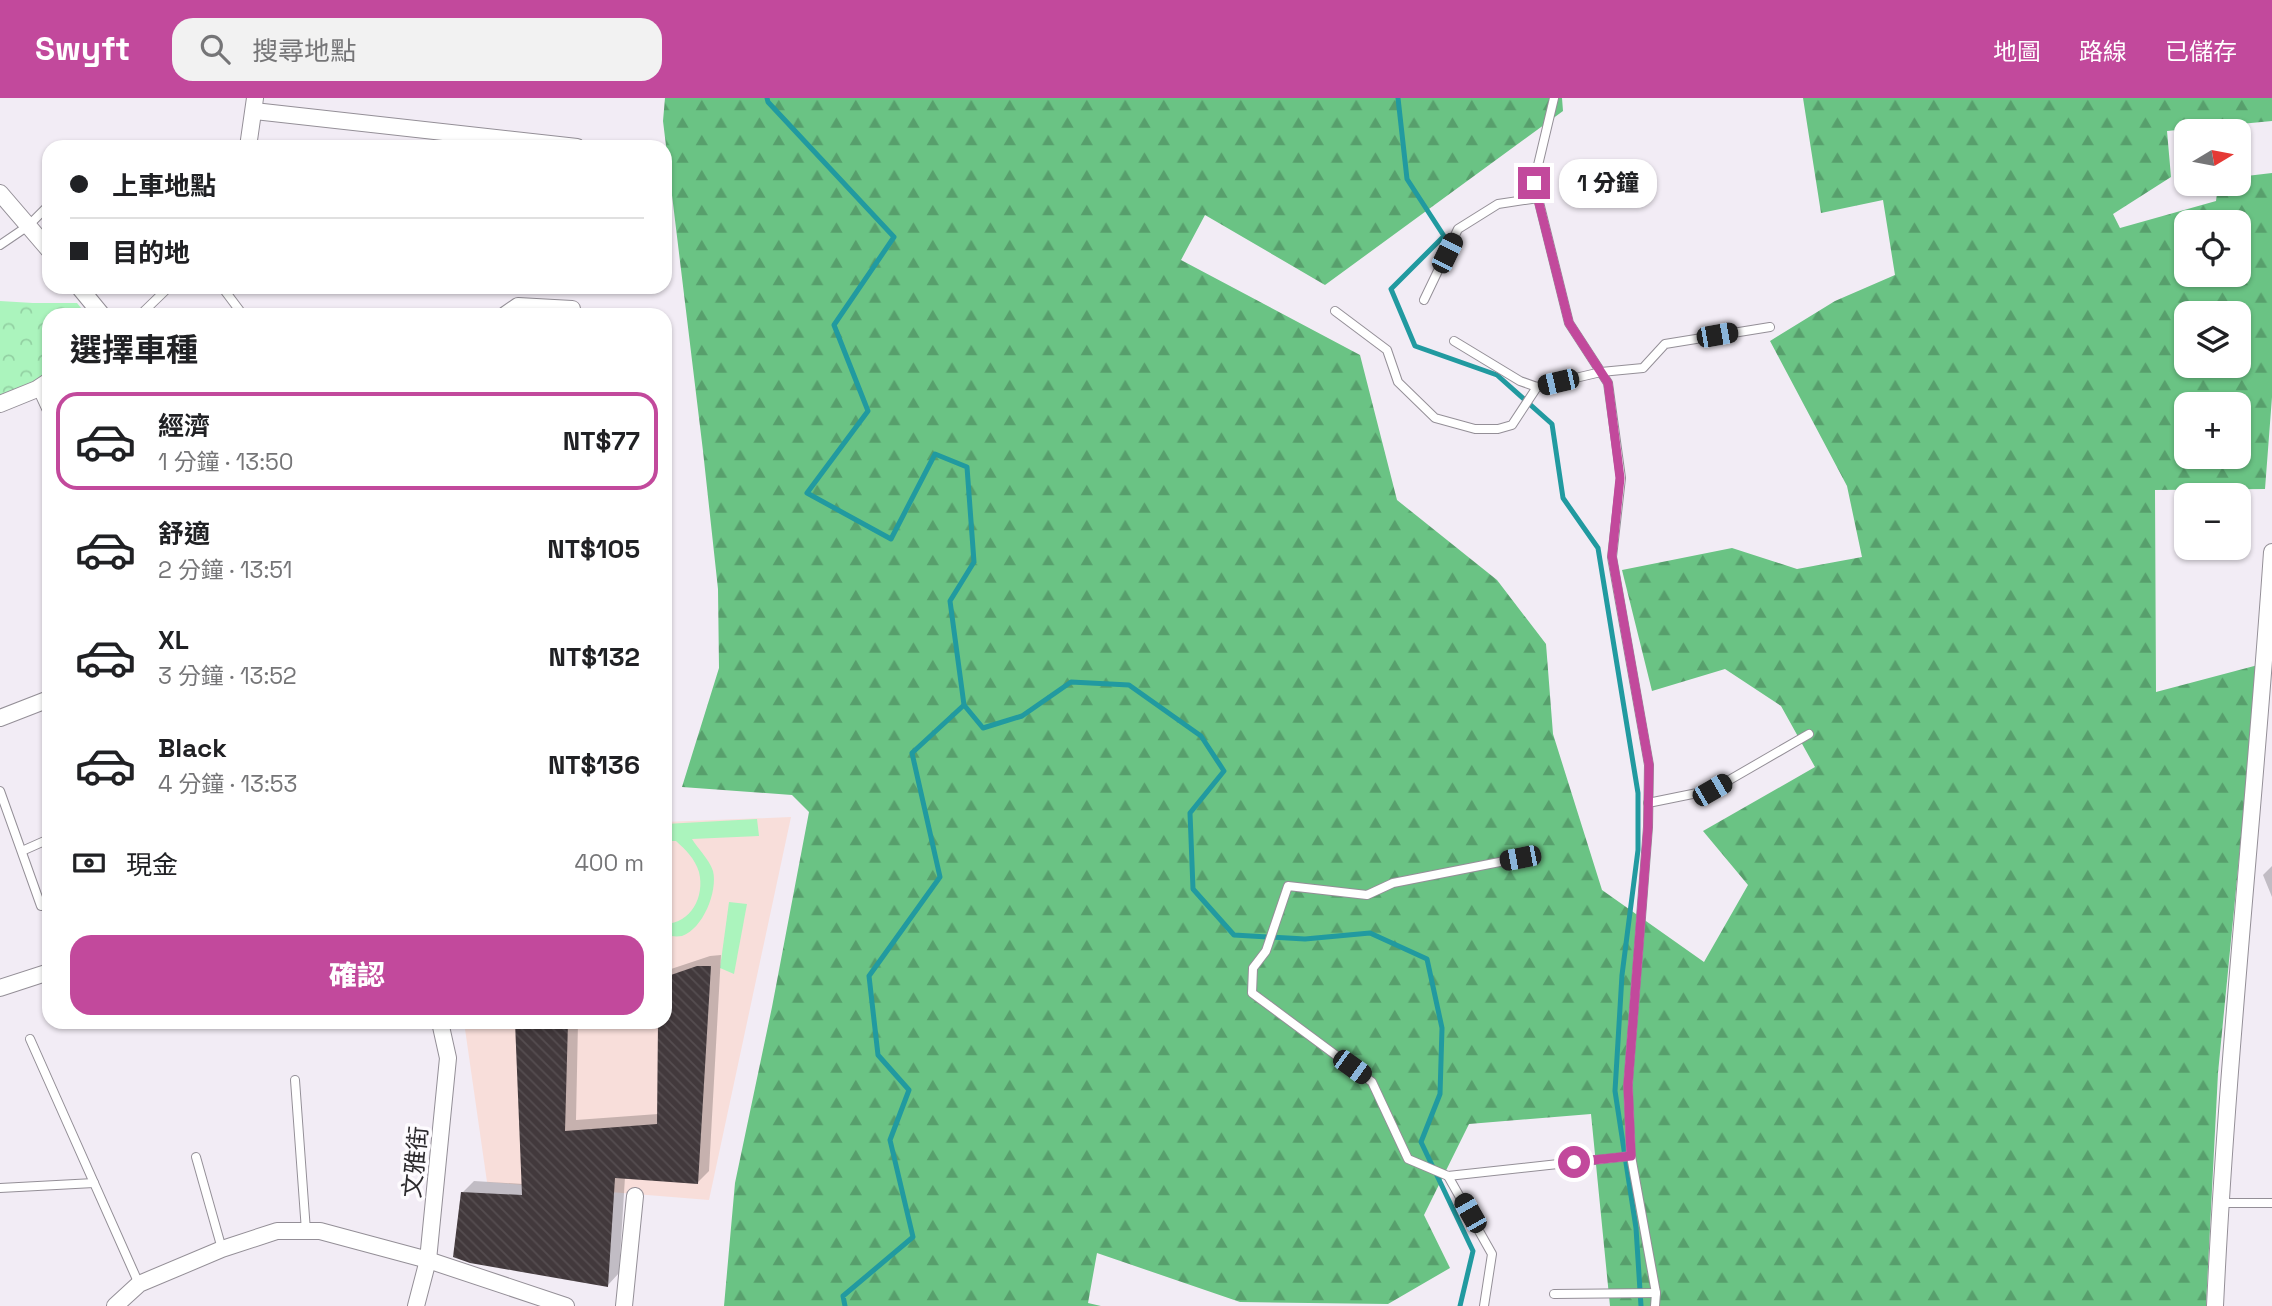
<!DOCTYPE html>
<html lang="zh-TW">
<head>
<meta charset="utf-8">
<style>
	:root { --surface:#fff; --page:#f2f2f2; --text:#202124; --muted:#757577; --line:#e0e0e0; --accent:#c2499c }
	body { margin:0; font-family:"Space Grotesk","Noto Sans TC",sans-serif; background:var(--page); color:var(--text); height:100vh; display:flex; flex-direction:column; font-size:26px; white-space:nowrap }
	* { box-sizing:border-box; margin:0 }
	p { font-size:23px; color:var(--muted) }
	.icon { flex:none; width:38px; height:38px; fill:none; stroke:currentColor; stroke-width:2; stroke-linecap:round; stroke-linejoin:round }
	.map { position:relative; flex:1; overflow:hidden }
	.sheet { position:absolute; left:42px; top:210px; width:630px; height:721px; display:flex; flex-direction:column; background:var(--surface); border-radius:21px; box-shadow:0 2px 5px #0004 }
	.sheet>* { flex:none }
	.banner { position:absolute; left:42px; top:42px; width:630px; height:154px; border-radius:21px; box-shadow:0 2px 5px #0004; display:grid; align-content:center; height:154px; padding:0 28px; background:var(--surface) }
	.needle { width:46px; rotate:80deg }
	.controls { position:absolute; left:2174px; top:21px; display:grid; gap:14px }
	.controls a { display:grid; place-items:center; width:77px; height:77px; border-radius:14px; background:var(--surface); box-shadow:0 2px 5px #0004; font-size:35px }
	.end { position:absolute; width:32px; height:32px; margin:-16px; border:9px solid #c2499c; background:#fff; box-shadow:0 0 0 4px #fff }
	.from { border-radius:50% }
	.bubble { position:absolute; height:49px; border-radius:21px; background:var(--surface); box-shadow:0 2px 5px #0004; font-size:23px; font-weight:800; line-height:49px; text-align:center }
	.car { position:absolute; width:21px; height:42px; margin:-21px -10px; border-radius:9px; box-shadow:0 0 5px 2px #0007; background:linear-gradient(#222 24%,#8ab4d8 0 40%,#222 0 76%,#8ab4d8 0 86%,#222 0) }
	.banner b { display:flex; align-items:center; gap:24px; height:66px; font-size:26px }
	.banner b+b { border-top:2px solid var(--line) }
	.banner i { width:18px; height:18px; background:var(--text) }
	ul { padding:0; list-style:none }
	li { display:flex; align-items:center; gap:21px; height:98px; margin:0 14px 10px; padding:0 14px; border:4px solid transparent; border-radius:21px }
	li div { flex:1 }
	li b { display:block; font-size:26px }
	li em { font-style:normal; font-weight:800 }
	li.selected { border-color:var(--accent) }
	li>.icon { width:63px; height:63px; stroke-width:1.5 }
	h2 { padding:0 28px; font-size:32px; line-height:84px }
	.pay { display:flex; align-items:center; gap:18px; height:77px; padding:0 28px; font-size:26px }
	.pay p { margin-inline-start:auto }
	.cta { display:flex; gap:14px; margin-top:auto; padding:14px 28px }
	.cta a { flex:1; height:80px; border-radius:21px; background:var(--accent); color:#fff; font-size:28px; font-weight:800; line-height:80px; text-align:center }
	header { display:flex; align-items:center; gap:42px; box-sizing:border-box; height:98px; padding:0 35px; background:var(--accent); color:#fff }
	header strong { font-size:33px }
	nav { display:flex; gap:38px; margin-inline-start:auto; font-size:24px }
	.search { width:490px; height:63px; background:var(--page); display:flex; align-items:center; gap:18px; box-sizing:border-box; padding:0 24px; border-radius:21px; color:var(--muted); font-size:26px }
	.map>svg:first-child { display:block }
</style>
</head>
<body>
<header>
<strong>Swyft</strong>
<div class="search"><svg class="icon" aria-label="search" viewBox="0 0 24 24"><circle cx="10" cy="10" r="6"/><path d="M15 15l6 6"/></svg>搜尋地點</div>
<nav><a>地圖</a><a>路線</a><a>已儲存</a></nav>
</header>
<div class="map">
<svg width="2272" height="1208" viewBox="0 0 2272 1208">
	<defs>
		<pattern id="forest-firs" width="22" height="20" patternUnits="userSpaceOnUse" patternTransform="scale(1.75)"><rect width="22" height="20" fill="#6ac384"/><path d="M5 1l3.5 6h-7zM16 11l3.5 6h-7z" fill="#579f6c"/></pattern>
		<pattern id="park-crowns" width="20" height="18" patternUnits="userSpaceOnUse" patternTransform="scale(1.75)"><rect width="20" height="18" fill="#abf4bd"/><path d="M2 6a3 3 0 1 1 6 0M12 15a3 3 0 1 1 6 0" fill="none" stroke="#93d1a3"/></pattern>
		<pattern id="building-back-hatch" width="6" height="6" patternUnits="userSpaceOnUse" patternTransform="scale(1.75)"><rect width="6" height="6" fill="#42393c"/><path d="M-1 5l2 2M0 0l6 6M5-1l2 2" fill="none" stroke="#554d50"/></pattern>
	</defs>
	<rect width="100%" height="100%" fill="#f2ecf5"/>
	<path fill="#f8deda" d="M791,719L709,1102L487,1084L464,924H665V724Z"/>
	<g fill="#abf4bd">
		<path d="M757,721L759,738L692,741C698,751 709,761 713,773C718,793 703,831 682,838C677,839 670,838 665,838V826C691,825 705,799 699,774C695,761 686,752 676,743H665V726Z"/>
		<path d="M729,804L747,806L734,876L720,870Z"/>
	</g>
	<path fill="url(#forest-firs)" fill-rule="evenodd" d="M665,0H1562L1563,13L1325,187L1205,117L1181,162L1360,257L1397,402L1497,482L1546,546L1553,636L1602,792L1704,864L1748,787L1703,733L1815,669L1781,608L1725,571L1652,593L1622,472L1732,450L1797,471L1862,459L1847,388L1770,243L1835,203L1895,177L1883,102L1821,115L1803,0H2272V23L2167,33L2171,79L2113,116L2120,130L2216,103L2218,86H2238V79L2272,75V299L2265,391L2155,392L2156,594L2258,567L2218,975L2206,1208H1610L1591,1016L1469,1026L1424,1117L1450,1170L1388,1206L1240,1204L1097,1155L1088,1205L1101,1208H724L735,1085L772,909L809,714L792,697L682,689L719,570L718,491L703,353L663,23ZM2186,124H2238V177H2186ZM2186,215H2238V268H2186ZM2186,306H2238V359H2186Z"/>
	<path fill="url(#park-crowns)" d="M0,203L33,205H77L87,217H49V279L0,306Z"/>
	<g fill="#0003">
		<path d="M2246,24L2251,55L2243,63L2238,64V33H2210L2214,29Z"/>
		<path d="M2272,768V799L2263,777Z"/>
		<path d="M721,857L709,1073L698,1084L625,1079L619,1175L608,1187L463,1094L474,1083L523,1086L517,924H578L576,1022L658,1016L659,924H665V877L671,871L710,858Z"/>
	</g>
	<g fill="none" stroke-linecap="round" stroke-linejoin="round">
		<g stroke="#219aa0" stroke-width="5">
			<path d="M767,0L768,4L894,139L834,227L868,313L807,395L891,441L935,356L967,369L974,464L950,503L964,607L912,655L940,779L869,878L878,957L909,992L890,1042L913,1139L843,1198L845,1208"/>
			<path d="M1398,0L1407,81L1444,138L1391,191L1415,248L1497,277L1552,326L1563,400L1598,450L1638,695V752L1622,877L1615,993L1636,1130L1641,1208"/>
			<path d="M964,607L983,630L1022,618L1071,584L1129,587L1201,638L1224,673L1190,715L1193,791L1234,837L1305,841L1370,835L1427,861L1442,930L1440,996L1421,1044L1473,1153L1460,1208"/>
		</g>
	</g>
	<path fill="url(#building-back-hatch)" d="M697,868H711L698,1086L615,1080L608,1189L470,1165L453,1159L461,1094L522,1097L515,924H568L565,1033L657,1026L658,924H665V879Z"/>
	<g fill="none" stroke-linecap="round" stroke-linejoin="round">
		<g stroke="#948f97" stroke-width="10">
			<g id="service">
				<path d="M1554,0L1534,84L1569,225L1608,285L1621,380L1612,459L1649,667L1648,729L1628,987L1631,1058L1656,1195L1655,1208"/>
				<path d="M0,147L28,128L49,107"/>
				<path d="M222,189L243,217"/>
				<path d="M1424,202L1458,131L1498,106L1538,100"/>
				<path d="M1335,213L1387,252L1398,284L1435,320L1475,331H1498L1512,327L1537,289"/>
				<path d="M140,217L169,189"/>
				<path d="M1454,243L1520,283L1537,289L1601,274L1643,270L1665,246L1770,229"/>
				<path d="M37,291L49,317"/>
				<path d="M0,693L41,808"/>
				<path d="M1648,705L1712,692L1809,636"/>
				<path d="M22,753L49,741"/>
				<path d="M1520,760L1393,785L1367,797L1288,788L1266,853L1253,870L1252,895L1372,984L1408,1061L1448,1078L1631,1058"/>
				<path d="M30,941L139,1186"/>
				<path d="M295,982L306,1133"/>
				<path d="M196,1059L222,1151"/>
				<path d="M1448,1078L1492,1156L1484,1208"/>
				<path d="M0,1090L94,1085"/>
				<path d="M2220,1105H2272"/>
				<path d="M1554,1196L1656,1195"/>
			</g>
		</g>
		<g stroke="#948f97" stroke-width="18">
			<g id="minor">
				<path d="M254,13L577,49"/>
				<path d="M248,49L255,0"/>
				<path d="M0,95L49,152"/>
				<path d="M79,189L102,217"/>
				<path d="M505,217L518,208L572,211L573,217"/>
				<path d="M0,306L37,291L49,283"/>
				<path d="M0,620L49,601"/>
				<path d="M0,890L49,874"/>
				<path d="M115,1208L139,1186L222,1151L277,1133H320L428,1162L566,1208"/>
				<path d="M416,1208L428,1162L448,960L440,924"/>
				<path d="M624,1208L635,1098"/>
				<path d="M2215,1208C2227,956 2255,706 2272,454"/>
			</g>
		</g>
		<use href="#service" stroke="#fff" stroke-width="8"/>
		<use href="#minor" stroke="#fff" stroke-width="16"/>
	</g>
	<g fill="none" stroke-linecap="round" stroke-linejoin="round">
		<path stroke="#c2499c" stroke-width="9" d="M1534,85L1569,225L1608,285L1620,380L1612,458L1649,667L1648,729L1628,987L1631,1058L1574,1064"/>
	</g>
	<g text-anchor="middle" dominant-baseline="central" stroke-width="7" stroke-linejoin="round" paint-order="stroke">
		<g font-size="24" fill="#2c2a2d" stroke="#fdfbfe">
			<text transform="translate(415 1064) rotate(-84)">文雅街</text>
		</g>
	</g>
</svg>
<div class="controls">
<a><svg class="needle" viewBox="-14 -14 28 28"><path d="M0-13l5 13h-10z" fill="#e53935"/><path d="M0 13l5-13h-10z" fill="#757577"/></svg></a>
<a><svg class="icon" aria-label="locate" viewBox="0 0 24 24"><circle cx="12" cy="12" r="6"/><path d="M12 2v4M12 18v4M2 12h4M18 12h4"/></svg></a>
<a><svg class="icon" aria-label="layers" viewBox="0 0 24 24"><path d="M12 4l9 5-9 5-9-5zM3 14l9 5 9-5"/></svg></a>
<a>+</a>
<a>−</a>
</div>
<i class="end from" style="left:1574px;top:1064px"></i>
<i class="end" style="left:1534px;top:85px"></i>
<div class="bubble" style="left:1559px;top:61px;width:98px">1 分鐘</div>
<i class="car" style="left:1447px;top:155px;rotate:26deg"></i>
<i class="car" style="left:1717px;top:237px;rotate:80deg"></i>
<i class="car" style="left:1558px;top:284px;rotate:257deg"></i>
<i class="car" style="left:1712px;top:692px;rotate:60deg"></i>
<i class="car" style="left:1520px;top:760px;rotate:259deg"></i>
<i class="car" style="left:1352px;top:969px;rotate:126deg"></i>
<i class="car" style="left:1470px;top:1115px;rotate:330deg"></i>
<div class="banner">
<b><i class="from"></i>上車地點</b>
<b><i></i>目的地</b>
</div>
<section class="sheet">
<h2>選擇車種</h2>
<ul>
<li class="selected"><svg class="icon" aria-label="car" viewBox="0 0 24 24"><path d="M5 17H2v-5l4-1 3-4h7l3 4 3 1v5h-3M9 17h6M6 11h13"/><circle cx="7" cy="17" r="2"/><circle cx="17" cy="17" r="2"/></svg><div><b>經濟</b><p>1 分鐘 · 13:50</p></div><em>NT$77</em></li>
<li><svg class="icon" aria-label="car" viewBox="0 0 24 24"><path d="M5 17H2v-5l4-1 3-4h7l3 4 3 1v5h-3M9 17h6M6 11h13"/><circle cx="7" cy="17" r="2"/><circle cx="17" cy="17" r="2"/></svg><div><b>舒適</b><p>2 分鐘 · 13:51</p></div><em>NT$105</em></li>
<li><svg class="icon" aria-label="car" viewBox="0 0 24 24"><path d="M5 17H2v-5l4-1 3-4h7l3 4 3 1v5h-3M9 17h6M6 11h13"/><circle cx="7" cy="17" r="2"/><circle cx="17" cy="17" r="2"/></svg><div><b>XL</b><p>3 分鐘 · 13:52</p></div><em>NT$132</em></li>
<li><svg class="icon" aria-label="car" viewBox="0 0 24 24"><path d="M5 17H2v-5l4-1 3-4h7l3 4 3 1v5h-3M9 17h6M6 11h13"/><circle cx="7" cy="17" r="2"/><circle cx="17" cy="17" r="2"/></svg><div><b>Black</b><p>4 分鐘 · 13:53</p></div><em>NT$136</em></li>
</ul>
<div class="pay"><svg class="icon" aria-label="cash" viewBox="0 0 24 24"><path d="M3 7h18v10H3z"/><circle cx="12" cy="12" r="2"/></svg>現金<p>400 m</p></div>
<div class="cta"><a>確認</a></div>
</section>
</div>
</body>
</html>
